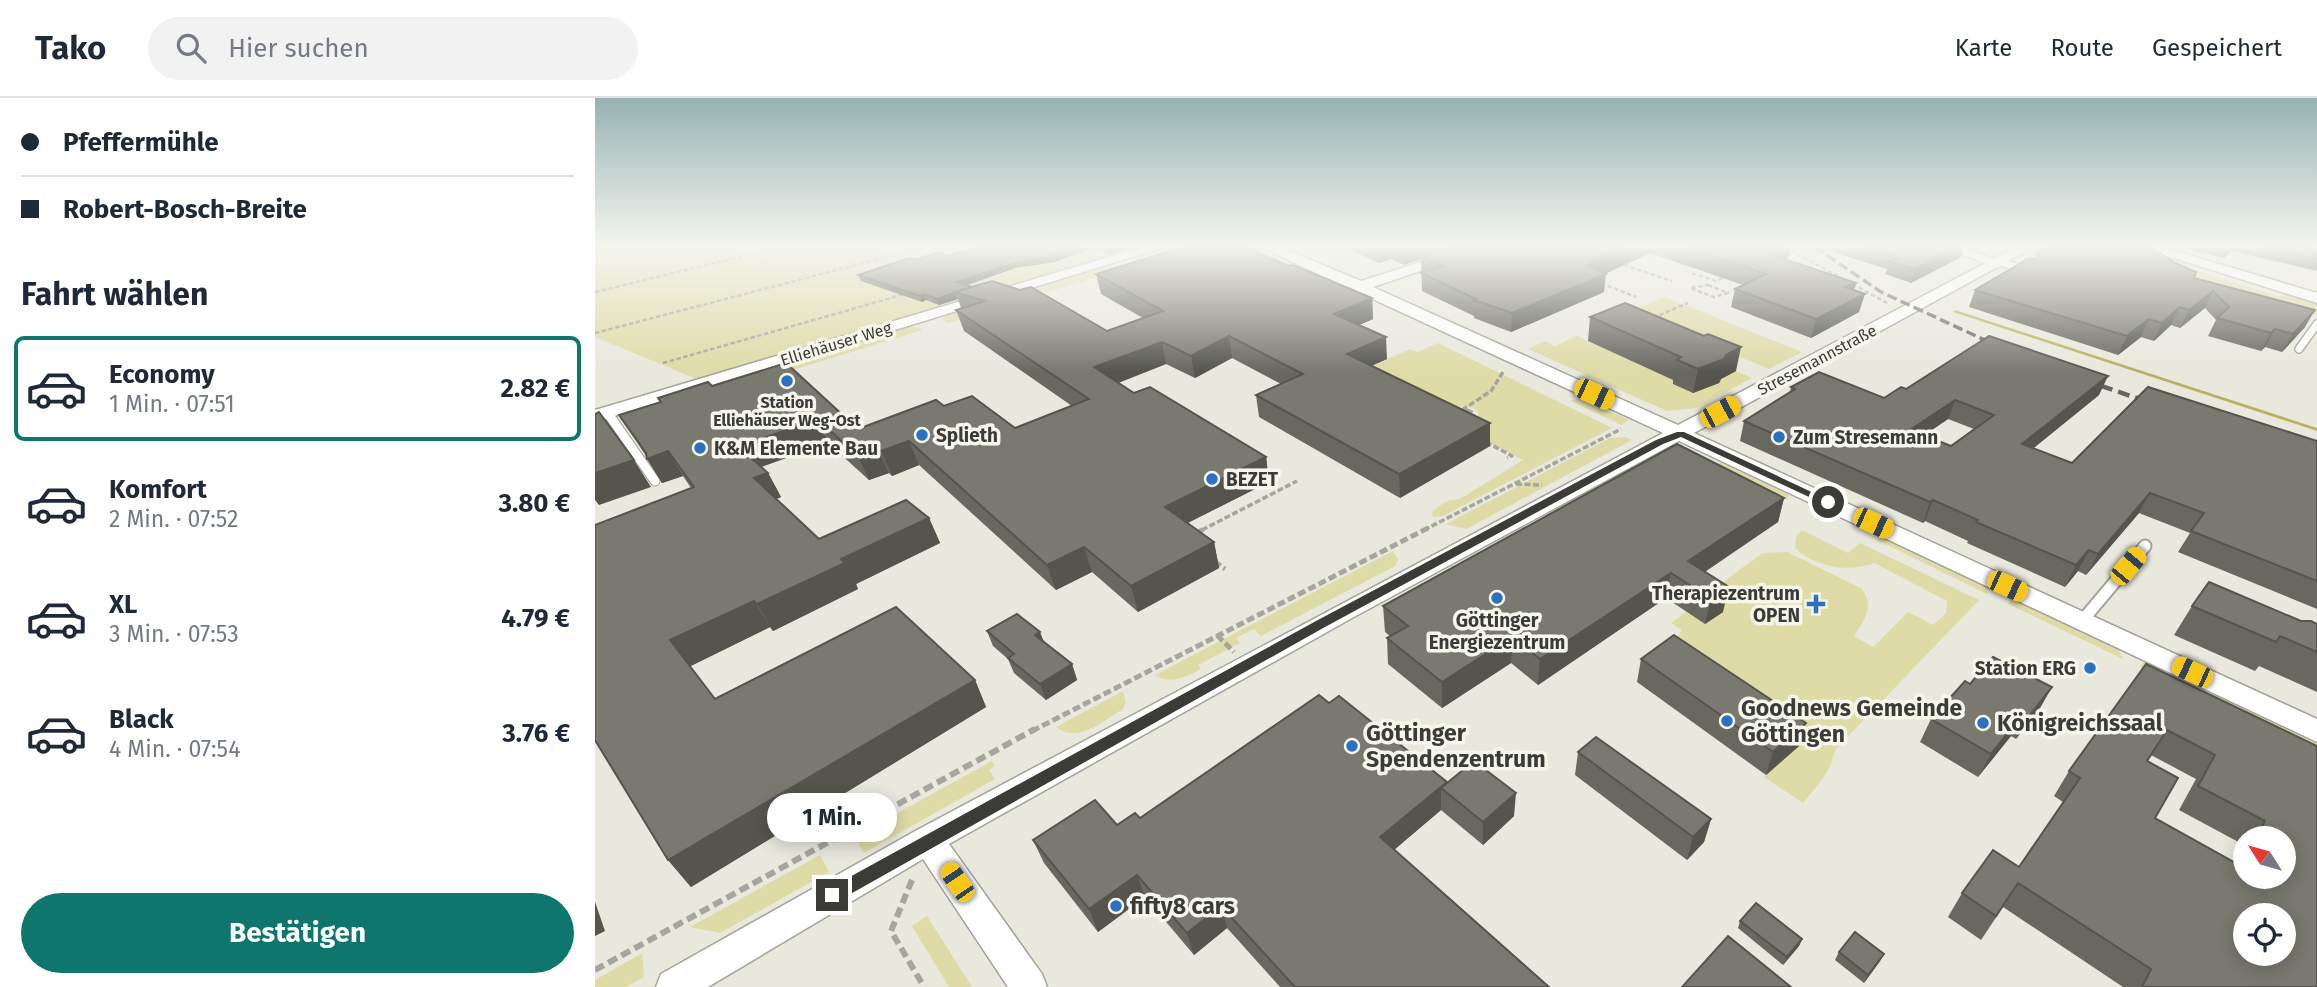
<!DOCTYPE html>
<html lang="de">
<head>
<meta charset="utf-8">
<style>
	:root { --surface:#fff; --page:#f2f2f3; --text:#1f2937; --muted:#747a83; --line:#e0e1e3; --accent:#0f766e }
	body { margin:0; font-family:"Fira Sans",sans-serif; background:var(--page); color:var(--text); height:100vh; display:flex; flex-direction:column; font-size:26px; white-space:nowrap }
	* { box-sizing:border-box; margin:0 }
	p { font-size:23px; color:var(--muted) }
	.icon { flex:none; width:38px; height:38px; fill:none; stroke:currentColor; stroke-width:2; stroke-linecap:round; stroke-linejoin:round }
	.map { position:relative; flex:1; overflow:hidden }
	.panel { display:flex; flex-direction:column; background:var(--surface); width:595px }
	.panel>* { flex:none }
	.guide { display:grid; align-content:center; height:154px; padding:0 21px; background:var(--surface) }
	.needle { width:46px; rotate:307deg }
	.fabs { position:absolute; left:1638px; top:728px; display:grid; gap:14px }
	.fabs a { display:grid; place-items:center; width:63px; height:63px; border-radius:50%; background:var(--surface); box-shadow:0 4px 18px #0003; font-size:35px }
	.end { position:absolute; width:32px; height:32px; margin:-16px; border:9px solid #3b3b37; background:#fff; box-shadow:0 0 0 4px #fff }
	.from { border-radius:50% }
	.bubble { position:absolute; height:49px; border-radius:24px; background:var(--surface); box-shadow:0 4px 18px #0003; font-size:23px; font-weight:700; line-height:49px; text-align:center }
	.car { position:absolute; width:21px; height:42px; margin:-21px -10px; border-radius:9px; box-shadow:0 0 5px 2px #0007; background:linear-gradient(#f5c518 24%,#345 0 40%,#f5c518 0 76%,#345 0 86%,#f5c518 0) }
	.guide b { display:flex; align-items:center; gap:24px; height:66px; font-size:26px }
	.guide b+b { border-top:2px solid var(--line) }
	.guide i { width:18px; height:18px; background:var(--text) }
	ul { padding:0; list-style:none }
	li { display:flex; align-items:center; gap:21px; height:105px; margin:0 14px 10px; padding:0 7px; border:4px solid transparent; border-radius:10px }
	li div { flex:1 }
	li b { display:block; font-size:26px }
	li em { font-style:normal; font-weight:700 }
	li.selected { border-color:var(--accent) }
	li>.icon { width:63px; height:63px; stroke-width:1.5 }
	h2 { padding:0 21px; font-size:32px; line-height:84px }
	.primary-button { display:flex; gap:14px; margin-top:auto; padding:14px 21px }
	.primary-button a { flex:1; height:80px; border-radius:42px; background:var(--accent); color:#fff; font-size:28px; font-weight:700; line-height:80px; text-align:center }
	header { display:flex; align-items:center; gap:42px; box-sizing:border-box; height:98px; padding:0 35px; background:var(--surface); border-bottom:2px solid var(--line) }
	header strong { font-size:33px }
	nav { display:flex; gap:38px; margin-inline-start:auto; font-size:24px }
	.search { width:490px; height:63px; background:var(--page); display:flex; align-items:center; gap:18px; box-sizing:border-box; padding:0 24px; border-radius:38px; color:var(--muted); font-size:26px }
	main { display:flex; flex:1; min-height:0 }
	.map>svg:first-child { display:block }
</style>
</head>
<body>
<header>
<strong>Tako</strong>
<div class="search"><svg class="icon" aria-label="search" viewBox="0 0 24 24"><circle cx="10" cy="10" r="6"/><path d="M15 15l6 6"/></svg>Hier suchen</div>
<nav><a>Karte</a><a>Route</a><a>Gespeichert</a></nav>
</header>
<main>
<section class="panel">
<div class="guide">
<b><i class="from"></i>Pfeffermühle</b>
<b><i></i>Robert-Bosch-Breite</b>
</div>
<h2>Fahrt wählen</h2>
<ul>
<li class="selected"><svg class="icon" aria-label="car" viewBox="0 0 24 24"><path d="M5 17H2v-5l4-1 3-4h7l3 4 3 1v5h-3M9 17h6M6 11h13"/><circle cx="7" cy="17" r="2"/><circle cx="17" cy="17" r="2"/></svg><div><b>Economy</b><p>1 Min. · 07:51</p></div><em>2.82 €</em></li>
<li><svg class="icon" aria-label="car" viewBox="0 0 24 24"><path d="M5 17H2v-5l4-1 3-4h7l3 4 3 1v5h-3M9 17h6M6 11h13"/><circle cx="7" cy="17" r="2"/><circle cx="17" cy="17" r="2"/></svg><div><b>Komfort</b><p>2 Min. · 07:52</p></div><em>3.80 €</em></li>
<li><svg class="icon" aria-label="car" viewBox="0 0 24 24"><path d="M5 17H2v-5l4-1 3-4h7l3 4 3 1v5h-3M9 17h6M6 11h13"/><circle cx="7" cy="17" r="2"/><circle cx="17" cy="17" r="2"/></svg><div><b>XL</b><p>3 Min. · 07:53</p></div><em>4.79 €</em></li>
<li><svg class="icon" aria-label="car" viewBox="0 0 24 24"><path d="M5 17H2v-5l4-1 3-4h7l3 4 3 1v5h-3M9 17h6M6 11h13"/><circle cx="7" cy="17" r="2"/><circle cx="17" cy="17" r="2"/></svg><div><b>Black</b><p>4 Min. · 07:54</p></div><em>3.76 €</em></li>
</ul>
<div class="primary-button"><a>Bestätigen</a></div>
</section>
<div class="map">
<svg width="1722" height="889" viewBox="0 0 1722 889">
	<rect width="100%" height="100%" fill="#e9e8dd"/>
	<g fill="#dedba7">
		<path d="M547,149L104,282L0,239V150L3,149Z"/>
		<path d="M1567,158L1604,168L1598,171L1685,199L1693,196L1722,205V217L1607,188Z"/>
		<path d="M512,168L528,171L353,225L347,221L351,217Z"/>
		<path d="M1070,199L1207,254L1174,271L1036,213Z"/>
		<path d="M313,228L322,229L328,232L156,285L158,276Z"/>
		<path d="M982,238L1082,284L1126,281L1141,273L1157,280L1101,310L1072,313L933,251L950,243L960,248Z"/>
		<path d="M843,245L1017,330L848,418L838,419L837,415C846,405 852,402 865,401L928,362L864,330L883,320V313C866,303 855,313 839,321L753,279L815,251L823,254Z"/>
		<path d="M986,299L1034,322L1026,327L976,303Z"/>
		<path d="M1031,339L1037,342L871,431L851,426L1015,340Z"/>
		<path d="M1129,362L1193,393V402L1120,367Z"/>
		<path d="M1207,432L1253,455L1265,445L1384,502L1240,652C1236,674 1222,688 1208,705L1169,679L1203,647L1075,550L1087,532L1076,525C1108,502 1135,477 1168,455L1192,454L1266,490C1280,507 1270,522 1259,538L1278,549L1313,514L1338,527L1351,515L1352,503L1279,465C1253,475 1220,469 1200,450L1201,439Z"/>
		<path d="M1289,438L1393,487L1392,496L1282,442Z"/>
		<path d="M798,453L803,462L800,468L666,538L659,531L641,540L645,545L603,567L606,571C591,579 576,587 560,577Z"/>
		<path d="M1425,501L1522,548L1528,561L1413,506L1416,502Z"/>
		<path d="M1549,564H1554L1722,642V653L1545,569Z"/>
		<path d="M528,593L531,604L528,611C508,623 483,646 461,629Z"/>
		<path d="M397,663L400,668L394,672L400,681L269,755L259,739Z"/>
		<path d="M225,757L234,774L125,835L95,829Z"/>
		<path d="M332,818L377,889H354L317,828Z"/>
		<path d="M47,855L49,879L31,889H0V882Z"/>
	</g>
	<path fill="#b8b25f" d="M1360,212L1722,330V333L1358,214Z"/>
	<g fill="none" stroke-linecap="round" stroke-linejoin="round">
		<g stroke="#a4a399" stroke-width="10">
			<g id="lane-far2">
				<path d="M1357,149L1402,166"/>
				<path d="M1405,164L1431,172"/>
				<path d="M1704,251L1722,226"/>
			</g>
		</g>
		<g stroke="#a4a399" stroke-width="11">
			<path id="lane-far1" d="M12,314L60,383"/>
		</g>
		<g stroke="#a4a399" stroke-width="15">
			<path id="lane" d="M1487,523L1550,448"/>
		</g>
		<g stroke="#a4a399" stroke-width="3">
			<g id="street">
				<path d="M547,149H570L0,324V312Z"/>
				<path d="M665,149H685L766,183L873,149H895L778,189L1083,327L1421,149H1439L1099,335L1722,621V644L1084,343L757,520L354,746L447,876L452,889H413L328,761L113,889H61L66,876L322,732L1068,335Z"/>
				<path d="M1544,149H1567L1722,195V205Z"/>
			</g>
		</g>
		<g stroke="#a7a69e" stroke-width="2.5" stroke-dasharray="4.5 2.5" stroke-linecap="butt">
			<path d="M1190,149L1294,206"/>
			<path d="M1200,151L1239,152"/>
			<path d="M1029,167L1077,183"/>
			<path d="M1097,175L1121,183L1132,178"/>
			<path d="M1006,185L1041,199"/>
			<path d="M1113,187L1133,195L1119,199L1095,190Z"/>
			<path d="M0,194L186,149"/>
			<path d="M1058,220L1093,205"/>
			<path d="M0,235L330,149"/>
			<path d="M68,265L310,196"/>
		</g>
		<g stroke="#a7a69e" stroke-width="3.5" stroke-dasharray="6 2.5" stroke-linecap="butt">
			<path d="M867,312L896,293L908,274"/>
			<path d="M872,312L879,315L878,319L866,321L860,317L863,313Z"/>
			<path d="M891,344L917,358L912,360"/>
			<path d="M921,386L947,387"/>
			<path d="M607,432L702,383"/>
			<path d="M829,432L1026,331"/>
		</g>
		<g stroke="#a7a69e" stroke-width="5" stroke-dasharray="8 3.5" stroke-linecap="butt">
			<path d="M601,435L611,430"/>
			<path d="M619,463L630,471"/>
			<path d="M622,537L639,554"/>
			<path d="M437,633L833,430"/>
		</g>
		<g stroke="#a7a69e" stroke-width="6" stroke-dasharray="10 5" stroke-linecap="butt">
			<path d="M317,782L296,833L329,889"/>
			<path d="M0,872L440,631"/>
		</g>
		<use href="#lane-far2" stroke="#fff" stroke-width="7"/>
		<use href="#lane-far1" stroke="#fff" stroke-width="9"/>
		<use href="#lane" stroke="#fff" stroke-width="11"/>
		<use href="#street" fill="#fff" fill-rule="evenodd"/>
		<path stroke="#676761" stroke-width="3.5" stroke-dasharray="10 4.5" stroke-linecap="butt" d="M1220,149L1286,194L1407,250"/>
		<path stroke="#676761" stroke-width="4.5" stroke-dasharray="12 6" stroke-linecap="butt" d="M1489,282L1562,307"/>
	</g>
	<g fill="#68685f" fill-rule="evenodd">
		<path d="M381,149H540L513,156L497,150L460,164L420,170L372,187L512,233L548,220L506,196L501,176L693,168L777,200L778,221L764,227L792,261L776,268L895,325V348L805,400L664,319L661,297L686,286L637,260L600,280L571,266L523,285L539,295L671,359L674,384L592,425L619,444L624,470L543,514L497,474L461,492L324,367L297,378L294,375L274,382L233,345L166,369L173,375L186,399L181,401L224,441L334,420L345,445L261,486L263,491L178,533L175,529L95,568L120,601L380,582L391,609L96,789L73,762L96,390L88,378L67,385L51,358L24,317L65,304L63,300L117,288L263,331L349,308L420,330L477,308L369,233L361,212L366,210L363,201L344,207L331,202L327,204L266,183L263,177L323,161L353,158Z"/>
		<path d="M749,149H1196L1194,159L1190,161L1261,185L1258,192L1264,214L1216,240L1136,209L1140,191L1148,187L1055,155L1010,176L1009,194L916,234L879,220V218L827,193L826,161L809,167L796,161L784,165Z"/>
		<path d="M1234,149H1369L1366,159L1316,185L1290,176L1292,171L1241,155Z"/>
		<path d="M1583,149H1722V173L1637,153L1629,160Z"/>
		<path d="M1441,160L1599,180L1710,229L1687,254L1670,249L1666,253L1613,238L1621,222L1610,210L1585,230L1576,227L1559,243L1546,239L1523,257L1374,209L1380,192Z"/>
		<path d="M995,219L1141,273L1126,281L1124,285L1098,295L1078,286V282L993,243Z"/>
		<path d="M1196,289L1289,300L1311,291L1504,297L1438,350L1477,365L1722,343V511L1583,454L1595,435L1544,415L1491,477L1483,473L1470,489L1372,445L1373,443L1330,423L1328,425L1145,343L1149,323L1195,294ZM1353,321L1379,331L1356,348L1329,337Z"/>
		<path d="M1189,400L1183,424L1110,474L1128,514L1110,526L1071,500L943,587L916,565L847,610L793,566L792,540L795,538L790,534L788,508Z"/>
		<path d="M1597,508L1722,526V594L1664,568L1660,573L1579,537Z"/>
		<path d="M392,533L449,544L477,566L482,582L451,602L419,575L413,561L398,548Z"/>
		<path d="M1046,561L1204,648L1171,677L1042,584Z"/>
		<path d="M1551,566L1722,648V889H1528L1408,809L1386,842L1353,819L1367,795L1424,769L1468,704L1459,698L1474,673ZM1556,657L1601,681L1584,712L1649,747L1640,765L1560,720L1552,663ZM1650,740H1689L1650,779Z"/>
		<path d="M1375,586L1444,612L1421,641L1416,638L1383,679L1325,644L1336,621Z"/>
		<path d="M983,654L1116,721L1109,744L1092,762L980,677Z"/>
		<path d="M852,684L919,718L888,747L846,712L799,752L954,889H685L632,830L599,857L550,799L503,834L449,765L438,742L522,727L545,720Z"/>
		<path d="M1145,823L1207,841L1204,848L1188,867L1143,830Z"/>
		<path d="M1244,854L1285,863L1269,885L1240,862Z"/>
	</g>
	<g fill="#55554e">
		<path d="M483,149H496L497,150L460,164L420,170L364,190L362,184L419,165Z"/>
		<path d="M517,149H540L513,156L511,151Z"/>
		<path d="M784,149H795L796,161L784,165Z"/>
		<path d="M808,149H863L826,158V161L809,167Z"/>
		<path d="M1031,149H1056L1055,155L992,184L1011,176L1009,194L916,234L917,215L991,167Z"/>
		<path d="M1182,149H1196L1194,159L1168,172L1172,155Z"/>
		<path d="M1363,149H1369L1366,159L1316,185L1320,171Z"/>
		<path d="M1635,149H1639L1637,153L1629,160Z"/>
		<path d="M1261,185L1256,203L1250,189Z"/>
		<path d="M1618,193L1610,210L1585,230L1594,212Z"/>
		<path d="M360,195L363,201L344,207L342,201Z"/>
		<path d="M329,196L331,202L327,204L325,198Z"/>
		<path d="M1270,196L1264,214L1216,240L1221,221Z"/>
		<path d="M777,200L778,221L741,237L739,216Z"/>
		<path d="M1585,209L1576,227L1559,243L1567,225Z"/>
		<path d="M1720,212L1710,229L1687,254L1698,236Z"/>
		<path d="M1554,221L1546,239L1523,257L1532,238Z"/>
		<path d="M1680,231L1670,249L1666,253L1676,235Z"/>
		<path d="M634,238L637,260L600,280L596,258Z"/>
		<path d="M791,239L792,261L753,278L752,256Z"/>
		<path d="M567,244L571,266L505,292L499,269Z"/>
		<path d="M1146,249L1141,273L1126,281L1124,285L1098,295L1103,271Z"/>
		<path d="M1513,278L1504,297L1419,366L1427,346Z"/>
		<path d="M1360,302L1353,321L1308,352L1315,332Z"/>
		<path d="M222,321L233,345L157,372L144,349Z"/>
		<path d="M895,325V348L805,400L804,376Z"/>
		<path d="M314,343L324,367L297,378L286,353Z"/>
		<path d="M283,351L294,375L274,382L263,358Z"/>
		<path d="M73,353L88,378L67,385L52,361Z"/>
		<path d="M671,359L674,384L575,434L570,409Z"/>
		<path d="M39,362L56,389L4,407L0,402V375Z"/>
		<path d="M173,375L186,399L172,405L159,380Z"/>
		<path d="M1555,395L1544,415L1491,477L1503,456Z"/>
		<path d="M1189,400L1183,424L1092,485L1093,463Z"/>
		<path d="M1338,402L1330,423L1328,425L1335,404Z"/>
		<path d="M334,420L345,445L261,486L263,491L178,533L162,506L246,461Z"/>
		<path d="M619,444L624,470L543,514L536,488Z"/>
		<path d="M489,449L497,474L461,492L452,467Z"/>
		<path d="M1494,452L1483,473L1470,489L1481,467Z"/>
		<path d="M1076,475L1071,500L943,587L945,561Z"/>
		<path d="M1134,489L1128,514L1110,526L1116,501Z"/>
		<path d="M159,503L175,529L94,569L75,542Z"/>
		<path d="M445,534L451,549L440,537Z"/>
		<path d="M917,539L916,565L847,610V584Z"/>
		<path d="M477,566L482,582L451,602L445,586Z"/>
		<path d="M380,582L391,609L96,789L73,762Z"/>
		<path d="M1457,589L1444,612L1421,641L1434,618Z"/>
		<path d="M1429,615L1416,638L1383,679L1396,656Z"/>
		<path d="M1211,625L1204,648L1171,677L1178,654Z"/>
		<path d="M852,684L846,690V712L787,762L785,739Z"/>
		<path d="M921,695L919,718L888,747V724Z"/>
		<path d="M1116,721L1109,744L1092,762L1098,739Z"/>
		<path d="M542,777L550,799L503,834L494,811Z"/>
		<path d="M0,804L10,833L0,838Z"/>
		<path d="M626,808L632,830L599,857L592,835Z"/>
		<path d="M1207,841L1204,848L1188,867L1192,859Z"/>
		<path d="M1289,856L1285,863L1269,885L1273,877Z"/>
	</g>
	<g fill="#79796f" stroke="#55554e" stroke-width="2" fill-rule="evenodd">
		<path d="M381,149H483L458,158L419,165L362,184L377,189L342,201L329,196L325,198L263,177L314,160L323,161L345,154L353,158Z"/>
		<path d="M588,149H651L693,168L698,167L777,200L739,216L791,239L752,256L895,325L804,376L661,297L708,276L634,238L596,258L567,244L499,269L539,295L555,289L671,359L570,409L619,444L536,488L489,449L452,467L314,343L286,353L283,351L263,358L222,321L144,349L173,375L159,380L224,441L311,402L334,420L246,461L250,465L162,506L159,503L75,542L120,601L301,509L380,582L73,762L0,642V427L99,389L73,353L52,361L51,355L24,317L66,304L63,300L113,284L117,288L191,265L263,331L341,302L349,308L377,298L420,330L494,301L361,212L390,203L360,194L397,183L425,192L436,189L512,233L568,213L501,176Z"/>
		<path d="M851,149H1031L991,167L1011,176L917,215L879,202L881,201L826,175L849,168L826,158Z"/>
		<path d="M1092,149H1182L1172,155L1261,185L1250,189L1270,196L1221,221L1140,191L1171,176Z"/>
		<path d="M1268,149H1363L1320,171L1294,163L1301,160Z"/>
		<path d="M1453,149H1556L1580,165L1601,174L1599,180L1720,212L1698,236L1680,231L1676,235L1622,220L1634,209L1618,193L1594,212L1585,209L1567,225L1554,221L1532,238L1380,192L1433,161L1441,160L1443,155Z"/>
		<path d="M1670,149H1722V161Z"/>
		<path d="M1030,205L1109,238L1113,236L1146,249L1131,257L1129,261L1103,271L1082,262L1086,259L995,219Z"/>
		<path d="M1394,238L1513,278L1427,346L1477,365L1553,289L1722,343V483L1596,433L1609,415L1555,395L1503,456L1494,452L1481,467L1381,424L1383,422L1338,402L1335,404L1149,323L1200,291L1196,289L1224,274L1289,300L1306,289L1311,291ZM1360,302L1399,317L1356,348L1315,332Z"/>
		<path d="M4,314L39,362L0,375V316Z"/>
		<path d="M1082,346L1189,400L1093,463L1134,489L1116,501L1076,475L945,561L917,539L847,584L792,540L813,528L788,508Z"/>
		<path d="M1614,484L1706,523H1716L1722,526V554L1685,538L1681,544L1597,508Z"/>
		<path d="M422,516L445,534L440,537L477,566L445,586L413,560L419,556L392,533Z"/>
		<path d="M1079,537L1211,625L1178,654L1046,561Z"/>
		<path d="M1398,559L1457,589L1434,618L1429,615L1396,656L1336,621L1370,583L1375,586Z"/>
		<path d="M1551,566L1722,648V889H1547L1556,871L1423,785L1401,818L1367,795L1398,752L1424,769L1485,680L1474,673ZM1572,632L1620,657L1603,688L1670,723L1661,740H1689V779H1650V763L1648,769L1560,720L1583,680L1552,663ZM1650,817H1689V856H1650Z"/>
		<path d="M724,597L734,605L744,598L852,684L785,739L954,889H700L626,808L592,835L542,777L494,811L438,742L500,702L522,727L540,715L545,720Z"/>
		<path d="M1001,639L1116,721L1098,739L983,654Z"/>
		<path d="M879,663L921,695L888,724L846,690Z"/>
		<path d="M1161,805L1207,841L1192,859L1145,823Z"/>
		<path d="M1260,834L1289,856L1273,877L1244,854Z"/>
		<path d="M1133,838L1196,889H1087Z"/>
	</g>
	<linearGradient id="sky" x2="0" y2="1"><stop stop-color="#95b3b1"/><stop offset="0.54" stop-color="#f5f5f0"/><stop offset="1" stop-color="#f5f5f0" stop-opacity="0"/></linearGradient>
	<rect width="1722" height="274" fill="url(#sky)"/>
	<path fill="#3b3b37" d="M1082,334H1089L1238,404L1229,406L1086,339L1068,346L730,529L243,803L237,805L231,803L229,797L231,792L721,523L1061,342Z"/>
	<g fill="#2b70c1" stroke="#f6f6eb" stroke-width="2.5">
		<circle cx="192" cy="283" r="7"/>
		<circle cx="327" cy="337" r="7"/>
		<circle cx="1184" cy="339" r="7"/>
		<circle cx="105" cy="350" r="7"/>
		<circle cx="617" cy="381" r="7"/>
		<circle cx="902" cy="500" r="7"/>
		<path d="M1217.5 495.5h7v7h7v7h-7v7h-7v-7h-7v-7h7z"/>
		<circle cx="1495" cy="570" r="7"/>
		<circle cx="1132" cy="623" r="7"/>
		<circle cx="1388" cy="625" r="7"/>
		<circle cx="757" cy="648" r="7"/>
		<circle cx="521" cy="808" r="7"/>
	</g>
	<g text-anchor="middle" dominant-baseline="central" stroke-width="7" stroke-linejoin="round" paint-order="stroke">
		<g font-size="16" fill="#3b3b37" stroke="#f6f6eb">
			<text transform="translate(241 246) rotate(-17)">Elliehäuser Weg</text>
			<text transform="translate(1222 262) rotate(-28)">Stresemannstraße</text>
		</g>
		<g font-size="16" font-weight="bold" fill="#3b3b37" stroke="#f6f6eb">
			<text x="192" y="304">Station<tspan x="192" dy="18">Elliehäuser Weg-Ost</tspan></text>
		</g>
		<g font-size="19" font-weight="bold" fill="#3b3b37" stroke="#f6f6eb" text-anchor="start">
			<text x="341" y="337">Splieth</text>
			<text x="1198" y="339">Zum Stresemann</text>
			<text x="119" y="350">K&amp;M Elemente Bau</text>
			<text x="631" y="381">BEZET</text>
			<text x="1205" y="495" text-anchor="end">Therapiezentrum<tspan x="1205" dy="22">OPEN</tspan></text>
			<text x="902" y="522" text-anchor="middle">Göttinger<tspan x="902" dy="22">Energiezentrum</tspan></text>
			<text x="1481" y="570" text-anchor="end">Station ERG</text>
		</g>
		<g font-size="23" font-weight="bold" fill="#3b3b37" stroke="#f6f6eb" text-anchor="start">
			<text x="1146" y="610">Goodnews Gemeinde<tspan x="1146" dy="26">Göttingen</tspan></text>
			<text x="1402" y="625">Königreichssaal</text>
			<text x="771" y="635">Göttinger<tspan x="771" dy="26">Spendenzentrum</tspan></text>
			<text x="535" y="808">fifty8 cars</text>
		</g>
	</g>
</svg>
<div class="fabs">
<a><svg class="needle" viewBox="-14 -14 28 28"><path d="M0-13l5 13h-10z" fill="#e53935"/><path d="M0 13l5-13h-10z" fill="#747a83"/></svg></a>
<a><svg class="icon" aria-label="locate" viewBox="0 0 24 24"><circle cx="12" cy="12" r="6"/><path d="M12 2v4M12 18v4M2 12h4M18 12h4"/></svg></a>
</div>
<i class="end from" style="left:1233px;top:404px"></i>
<i class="end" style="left:237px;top:797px"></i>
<div class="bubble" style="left:172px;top:695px;width:130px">1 Min.</div>
<i class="car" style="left:999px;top:296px;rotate:115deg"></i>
<i class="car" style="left:1125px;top:314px;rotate:62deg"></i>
<i class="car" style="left:1278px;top:425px;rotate:115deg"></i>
<i class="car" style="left:1533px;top:468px;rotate:40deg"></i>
<i class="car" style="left:1412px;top:488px;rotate:115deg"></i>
<i class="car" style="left:1597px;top:574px;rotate:295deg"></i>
<i class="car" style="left:362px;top:784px;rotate:326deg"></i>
</div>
</main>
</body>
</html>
